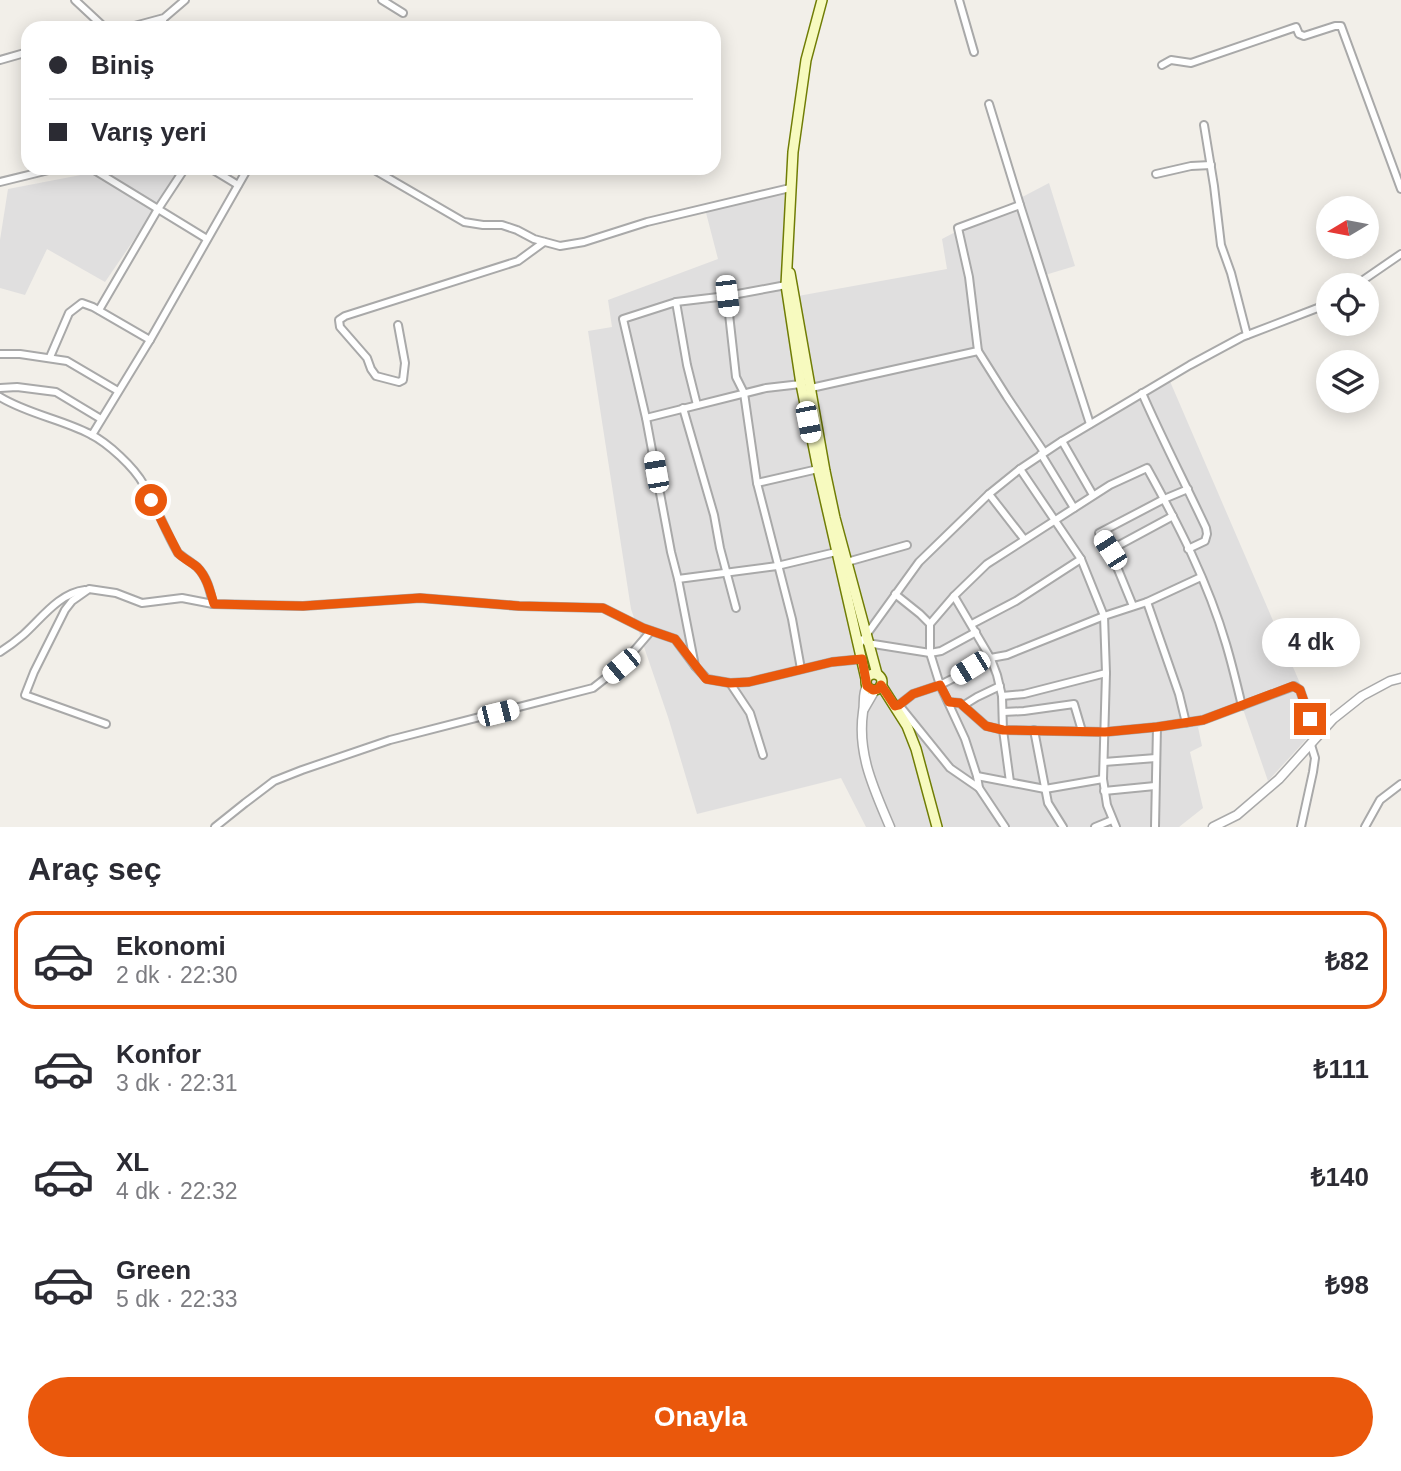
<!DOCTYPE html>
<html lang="tr">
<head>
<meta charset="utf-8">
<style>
	:root { --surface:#fff; --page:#f7f7f7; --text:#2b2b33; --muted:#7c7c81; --line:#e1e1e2; --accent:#ea580c }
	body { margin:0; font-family:Arial,sans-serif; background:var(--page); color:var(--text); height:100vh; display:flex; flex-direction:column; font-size:26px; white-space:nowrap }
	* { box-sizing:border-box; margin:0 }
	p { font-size:23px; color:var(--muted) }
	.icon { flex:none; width:38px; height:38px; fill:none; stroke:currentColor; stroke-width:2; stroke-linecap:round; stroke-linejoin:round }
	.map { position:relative; height:827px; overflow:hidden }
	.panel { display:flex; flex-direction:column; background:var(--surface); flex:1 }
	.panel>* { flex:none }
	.hud { position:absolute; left:21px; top:21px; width:700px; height:154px; border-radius:21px; box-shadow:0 4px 18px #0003; display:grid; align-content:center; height:154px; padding:0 28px; background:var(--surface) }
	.needle { width:46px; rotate:260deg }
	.tools { position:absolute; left:1316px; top:196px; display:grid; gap:14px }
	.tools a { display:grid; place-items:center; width:63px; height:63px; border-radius:50%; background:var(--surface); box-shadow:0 4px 18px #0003; font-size:35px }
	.end { position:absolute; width:32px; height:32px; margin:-16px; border:9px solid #ea580c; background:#fff; box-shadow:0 0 0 4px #fff }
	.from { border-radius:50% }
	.bubble { position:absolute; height:49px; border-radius:24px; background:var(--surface); box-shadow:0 4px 18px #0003; font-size:23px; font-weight:700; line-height:49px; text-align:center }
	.car { position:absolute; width:21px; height:42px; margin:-21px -10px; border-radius:9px; box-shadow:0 0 5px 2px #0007; background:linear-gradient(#fff 24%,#345 0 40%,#fff 0 76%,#345 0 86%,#fff 0) }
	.hud b { display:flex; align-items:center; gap:24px; height:66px; font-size:26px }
	.hud b+b { border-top:2px solid var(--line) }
	.hud i { width:18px; height:18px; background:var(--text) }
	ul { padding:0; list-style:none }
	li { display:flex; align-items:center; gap:21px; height:98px; margin:0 14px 10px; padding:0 14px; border:4px solid transparent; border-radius:21px }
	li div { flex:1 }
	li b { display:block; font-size:26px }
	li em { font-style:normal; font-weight:700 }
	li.on { border-color:var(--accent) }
	li>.icon { width:63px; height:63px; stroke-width:1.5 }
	h2 { padding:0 28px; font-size:32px; line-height:84px }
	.cta { display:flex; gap:14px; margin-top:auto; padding:14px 28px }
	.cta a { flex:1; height:80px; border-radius:42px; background:var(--accent); color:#fff; font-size:28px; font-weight:700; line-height:80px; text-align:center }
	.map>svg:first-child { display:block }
</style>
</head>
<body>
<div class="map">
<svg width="1401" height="827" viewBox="0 0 1401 827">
	<rect width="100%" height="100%" fill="#f2efe9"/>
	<g fill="#e0dfdf">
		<path d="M90,168H183L105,282L47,249L25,295L0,288V240L8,189L86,174Z"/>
		<path d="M1049,183L1075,266L1045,275L1094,419L1169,379L1299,681L1313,732L1268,781L1243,709L1198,727L1202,746L1190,752L1203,808L1179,827H866L841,778L697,814L668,717L631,609L588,331L612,327L608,300L718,259L704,205L784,188L787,298L947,269L942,239Z"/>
	</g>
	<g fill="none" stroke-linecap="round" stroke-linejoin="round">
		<g stroke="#a9a9a9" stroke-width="10">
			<g id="minor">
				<path d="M75,0L105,28"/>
				<path d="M382,0L403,13"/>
				<path d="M959,0L974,52"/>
				<path d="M127,28L164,18L185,0"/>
				<path d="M154,28L163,20"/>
				<path d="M0,60L28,52"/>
				<path d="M1162,65L1171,60L1191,63L1296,27L1299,34L1304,36L1335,26H1341L1401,189"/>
				<path d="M1204,125L1214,186L1221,245L1231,273L1247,335"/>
				<path d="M91,168L207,239"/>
				<path d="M210,168L238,185"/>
				<path d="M371,168L464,222L483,225H502L517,230L534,239L560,246L584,242L647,222L790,188"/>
				<path d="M1156,174L1191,166L1211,165"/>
				<path d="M0,182L57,168"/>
				<path d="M1020,205L1090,424"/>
				<path d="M1356,285L1401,254"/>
				<path d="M727,296L736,377L744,393L757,483L792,619L801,669"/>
				<path d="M676,302L727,296L786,285"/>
				<path d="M99,310L158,209L185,168"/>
				<path d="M398,325L405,363L403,380L399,382L376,376L371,369L367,358L340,327L339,320L345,316L518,261L544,242"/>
				<path d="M978,351L1007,397L1044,452"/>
				<path d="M0,354H20L67,361L118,391"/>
				<path d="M50,357L69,313L82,303L93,307L150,340"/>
				<path d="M0,388L17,387L56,392L101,419"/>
				<path d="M811,388L978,351L969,277L958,228L1020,205L989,104"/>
				<path d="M1142,393C1162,439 1185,483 1206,528L1207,534L1205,541L1188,549"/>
				<path d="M0,397C28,414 61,419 90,434C108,443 134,467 144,485C157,507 165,531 178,553C184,558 191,562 197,567C207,577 210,590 213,604L303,606L420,598L519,606L603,608L643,628L675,639L695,666"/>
				<path d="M697,405L687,365L676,302L623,319L646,418L671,552L678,579L695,666L707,679L730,683L749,682L832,662L863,659"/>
				<path d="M683,408L714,515L720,548L736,608"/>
				<path d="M646,418L766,388L801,384"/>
				<path d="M92,435L150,340L248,168"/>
				<path d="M1062,441L1093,495"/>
				<path d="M1041,454L1074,508"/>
				<path d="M1020,469L1081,559L1104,616L1106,673L1103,779L1107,805L1116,827"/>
				<path d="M757,483L818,469"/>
				<path d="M989,494L1024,539"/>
				<path d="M1110,550L1173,516"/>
				<path d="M847,562L907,545"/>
				<path d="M678,579L777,566L836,552"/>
				<path d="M895,594L920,614L930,624V653L940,685L965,739L977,776L979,788L1005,827"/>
				<path d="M954,596L991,659L997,675L1002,696L1003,730L1010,782"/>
				<path d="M1147,602L1179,694L1186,723"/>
				<path d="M1133,606L1110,550L1099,533L1164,499L1188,489"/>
				<path d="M930,624L954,596L987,564L1110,485L1147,468C1178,524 1208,582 1226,644C1232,664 1237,685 1242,706"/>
				<path d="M972,624L1016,601L1081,559"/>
				<path d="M867,643L930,653L941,651L976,632"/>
				<path d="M859,645L919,562L989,494L1020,469L1062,441L1190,365L1242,337L1328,304"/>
				<path d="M0,652C8,647 16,641 23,635C41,619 59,593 85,590"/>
				<path d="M730,683L750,713L763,755"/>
				<path d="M1002,696L1024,694L1106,673"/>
				<path d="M949,702L960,703L986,726L1003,730L1105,732L1157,727L1203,720L1294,686L1300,690L1310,719L1318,736"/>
				<path d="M899,705L950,768L979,788"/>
				<path d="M964,705L977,697L1000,686"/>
				<path d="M895,706L899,705L913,694L940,685L956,677L985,659L1007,655L1104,616L1147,602L1201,577"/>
				<path d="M1003,712L1024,711L1074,704L1082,731"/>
				<path d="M106,724L25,695L34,672L65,610L72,601L89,589L116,593L142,603L182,598L213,604"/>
				<path d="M1034,730L1048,803L1063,827"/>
				<path d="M1104,762L1156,758"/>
				<path d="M977,776L1045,789L1103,779"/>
				<path d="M1104,791L1155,786"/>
				<path d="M215,827L245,803L274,781L302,770L390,740L593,688L621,666L651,631"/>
				<path d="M1095,827L1112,820"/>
				<path d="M1155,827L1157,727"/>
				<path d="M1301,827L1313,772L1315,758L1311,745"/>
				<path d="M1365,827L1380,800L1401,784"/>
			</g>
		</g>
		<g stroke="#a9a9a9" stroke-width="11">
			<g id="tertiary">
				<path d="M867,686C862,695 865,703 863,712C857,754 874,789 890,827"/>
				<path d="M864,709L875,690"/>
				<path d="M1213,827L1237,815L1279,779L1333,719L1362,696L1390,681L1401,678"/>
			</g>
		</g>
		<g stroke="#707d05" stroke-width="12">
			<g id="secondary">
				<path d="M822,0L806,60L793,152L786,285L801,384L818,469L866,679"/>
				<path d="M790,273L825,471L835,518L877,674"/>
				<circle cx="874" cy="682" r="8"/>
				<path d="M881,685L907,726L916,749L937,827"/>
			</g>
		</g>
		<use href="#minor" stroke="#fff" stroke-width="6"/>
		<use href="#tertiary" stroke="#fff" stroke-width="8"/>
		<use href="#secondary" stroke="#f7fabf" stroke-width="9"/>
	</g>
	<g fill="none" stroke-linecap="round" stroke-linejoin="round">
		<path stroke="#ea580c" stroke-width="9" d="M151,500L178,553C184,559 191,562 197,567C207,577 210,591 214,604L303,606L420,598L519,606L603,608L643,628L675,639L706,679L730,683L749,682L832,662L862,659L867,686L873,690L878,689L881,685L895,706L899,705L913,694L940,685L949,702L960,703L986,726L1003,730L1105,732L1157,727L1203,720L1293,686L1300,690L1310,719"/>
	</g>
</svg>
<div class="tools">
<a><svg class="needle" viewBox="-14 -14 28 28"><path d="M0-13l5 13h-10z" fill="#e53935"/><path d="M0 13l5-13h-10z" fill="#7c7c81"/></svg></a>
<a><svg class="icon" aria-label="locate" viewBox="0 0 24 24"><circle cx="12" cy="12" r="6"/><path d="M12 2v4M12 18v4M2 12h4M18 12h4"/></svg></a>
<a><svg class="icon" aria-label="layers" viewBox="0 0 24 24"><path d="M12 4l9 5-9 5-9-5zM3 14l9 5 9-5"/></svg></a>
</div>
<i class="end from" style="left:151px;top:500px"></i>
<i class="end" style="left:1310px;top:719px"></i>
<div class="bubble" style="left:1262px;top:618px;width:98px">4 dk</div>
<i class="car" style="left:727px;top:296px;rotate:173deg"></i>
<i class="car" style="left:808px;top:422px;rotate:169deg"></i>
<i class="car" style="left:656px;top:472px;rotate:350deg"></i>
<i class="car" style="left:1110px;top:550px;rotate:327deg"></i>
<i class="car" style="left:621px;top:666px;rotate:230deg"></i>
<i class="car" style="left:970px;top:668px;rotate:238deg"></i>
<i class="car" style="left:498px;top:713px;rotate:76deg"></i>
<div class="hud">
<b><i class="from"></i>Biniş</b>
<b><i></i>Varış yeri</b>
</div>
</div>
<section class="panel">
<h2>Araç seç</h2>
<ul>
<li class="on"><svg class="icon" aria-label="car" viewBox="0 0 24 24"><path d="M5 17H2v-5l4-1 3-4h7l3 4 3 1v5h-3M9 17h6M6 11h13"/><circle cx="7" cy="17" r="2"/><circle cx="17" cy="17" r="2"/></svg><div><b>Ekonomi</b><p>2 dk · 22:30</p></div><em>₺82</em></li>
<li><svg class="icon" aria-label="car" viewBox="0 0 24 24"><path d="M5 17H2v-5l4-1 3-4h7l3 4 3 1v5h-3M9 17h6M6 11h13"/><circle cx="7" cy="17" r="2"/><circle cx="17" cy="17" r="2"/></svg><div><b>Konfor</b><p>3 dk · 22:31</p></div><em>₺111</em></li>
<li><svg class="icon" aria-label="car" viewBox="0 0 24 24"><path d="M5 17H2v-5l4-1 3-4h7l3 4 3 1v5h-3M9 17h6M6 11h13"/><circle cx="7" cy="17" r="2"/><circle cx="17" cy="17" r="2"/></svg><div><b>XL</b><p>4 dk · 22:32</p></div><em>₺140</em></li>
<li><svg class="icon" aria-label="car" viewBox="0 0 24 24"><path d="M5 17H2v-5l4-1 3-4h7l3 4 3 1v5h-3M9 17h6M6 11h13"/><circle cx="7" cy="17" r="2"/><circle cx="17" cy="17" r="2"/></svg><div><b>Green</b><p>5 dk · 22:33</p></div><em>₺98</em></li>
</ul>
<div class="cta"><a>Onayla</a></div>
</section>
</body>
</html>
